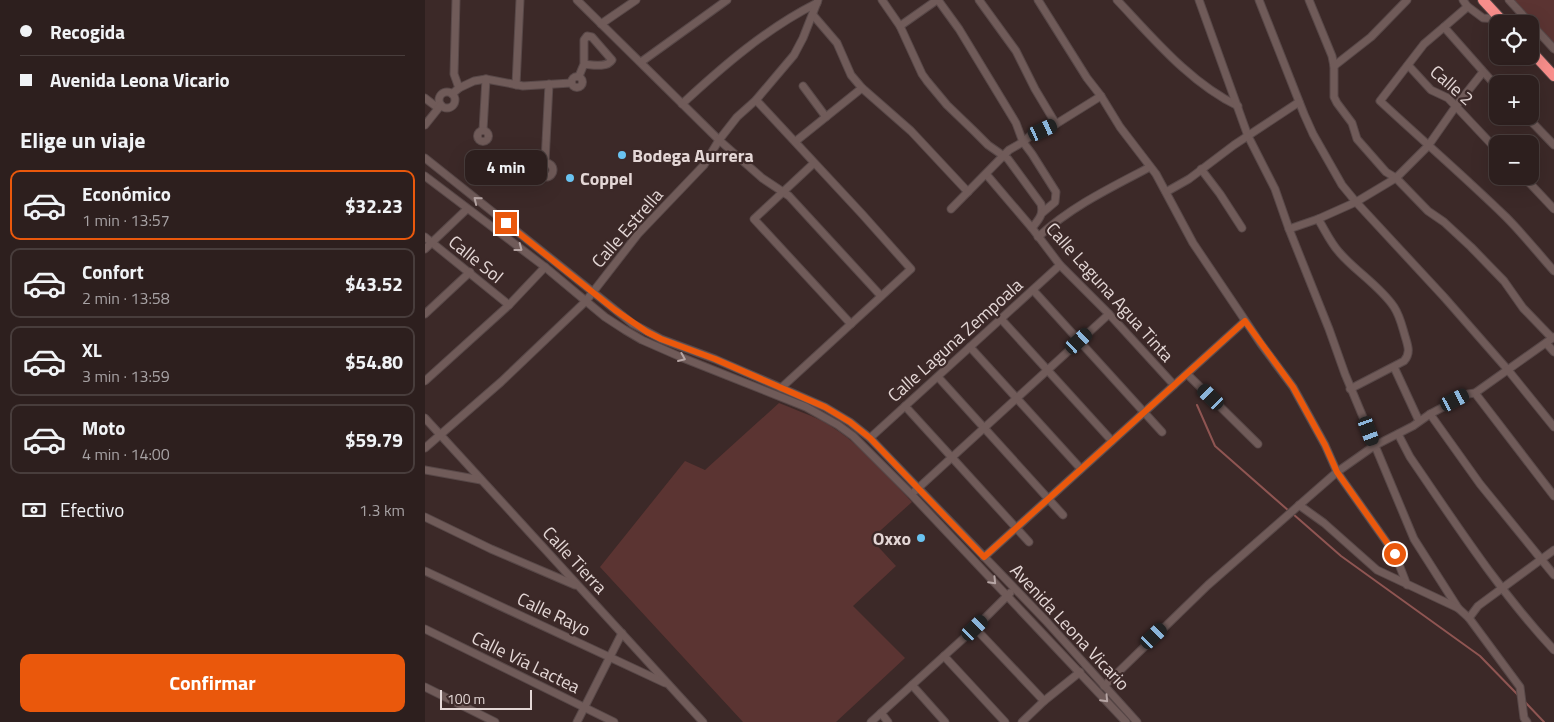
<!DOCTYPE html>
<html lang="es">
<head>
<meta charset="utf-8">
<style>
	:root { --surface:#2d1f1e; --page:#392c2b; --text:#f1f3f6; --muted:#a7a2a4; --line:#483d3c; --accent:#ea580c }
	body { margin:0; font-family:"Titillium Web",sans-serif; background:var(--page); color:var(--text); height:100vh; display:flex; flex-direction:column; font-size:19px; white-space:nowrap }
	* { box-sizing:border-box; margin:0 }
	p { font-size:16px; color:var(--muted) }
	.icon { flex:none; width:28px; height:28px; fill:none; stroke:currentColor; stroke-width:2; stroke-linecap:round; stroke-linejoin:round }
	.map { position:relative; flex:1; overflow:hidden }
	.details { display:flex; flex-direction:column; background:var(--surface); width:425px }
	.details>* { flex:none }
	.hud { display:grid; align-content:center; height:110px; padding:0 20px; background:var(--surface) }
	.buttons { position:absolute; left:1064px; top:15px; display:grid; gap:10px }
	.buttons a { display:grid; place-items:center; width:50px; height:50px; border-radius:10px; background:var(--surface); box-shadow:0 5px 20px #0002,0 0 0 1px var(--line); font-size:25px }
	.scale { position:absolute; left:15px; bottom:12px; width:92px; box-sizing:border-box; padding-left:5px; border:2px solid #e4d7d6; border-top:0; font-size:14px; line-height:18px; white-space:nowrap; color:#e4d7d6; -webkit-text-stroke:4px #3c2928; paint-order:stroke }
	.end { position:absolute; width:22px; height:22px; margin:-11px; border:6px solid #ea580c; background:#fff; box-shadow:0 0 0 2px #fff }
	.from { border-radius:50% }
	.bubble { position:absolute; height:35px; border-radius:10px; background:var(--surface); box-shadow:0 5px 20px #0002,0 0 0 1px var(--line); font-size:16px; font-weight:700; line-height:35px; text-align:center }
	.car { position:absolute; width:15px; height:30px; margin:-15px -8px; border-radius:6px; box-shadow:0 0 4px 1px #0007; background:linear-gradient(#222 24%,#8ab4d8 0 40%,#222 0 76%,#8ab4d8 0 86%,#222 0) }
	.hud b { display:flex; align-items:center; gap:18px; height:48px; font-size:19px }
	.hud b+b { border-top:1px solid var(--line) }
	.hud i { width:12px; height:12px; background:var(--text) }
	ul { padding:0; list-style:none }
	li { display:flex; align-items:center; gap:15px; height:70px; margin:0 10px 8px; padding:0 10px; border:2px solid var(--line); border-radius:10px }
	li div { flex:1 }
	li b { display:block; font-size:19px }
	li em { font-style:normal; font-weight:700 }
	li.current { border-color:var(--accent) }
	li>.icon { width:45px; height:45px; stroke-width:1.5 }
	h2 { padding:0 20px; font-size:22px; line-height:60px }
	.pay { display:flex; align-items:center; gap:12px; height:55px; padding:0 20px; font-size:19px }
	.pay p { margin-inline-start:auto }
	.action { display:flex; gap:10px; margin-top:auto; padding:10px 20px }
	.action a { flex:1; height:58px; border-radius:10px; background:var(--accent); color:#fff; font-size:20px; font-weight:700; line-height:58px; text-align:center }
	main { display:flex; flex:1; min-height:0 }
	.map>svg:first-child { display:block }
</style>
</head>
<body>
<main>
<section class="details">
<div class="hud">
<b><i class="from"></i>Recogida</b>
<b><i></i>Avenida Leona Vicario</b>
</div>
<h2>Elige un viaje</h2>
<ul>
<li class="current"><svg class="icon" aria-label="car" viewBox="0 0 24 24"><path d="M5 17H2v-5l4-1 3-4h7l3 4 3 1v5h-3M9 17h6M6 11h13"/><circle cx="7" cy="17" r="2"/><circle cx="17" cy="17" r="2"/></svg><div><b>Económico</b><p>1 min · 13:57</p></div><em>$32.23</em></li>
<li><svg class="icon" aria-label="car" viewBox="0 0 24 24"><path d="M5 17H2v-5l4-1 3-4h7l3 4 3 1v5h-3M9 17h6M6 11h13"/><circle cx="7" cy="17" r="2"/><circle cx="17" cy="17" r="2"/></svg><div><b>Confort</b><p>2 min · 13:58</p></div><em>$43.52</em></li>
<li><svg class="icon" aria-label="car" viewBox="0 0 24 24"><path d="M5 17H2v-5l4-1 3-4h7l3 4 3 1v5h-3M9 17h6M6 11h13"/><circle cx="7" cy="17" r="2"/><circle cx="17" cy="17" r="2"/></svg><div><b>XL</b><p>3 min · 13:59</p></div><em>$54.80</em></li>
<li><svg class="icon" aria-label="car" viewBox="0 0 24 24"><path d="M5 17H2v-5l4-1 3-4h7l3 4 3 1v5h-3M9 17h6M6 11h13"/><circle cx="7" cy="17" r="2"/><circle cx="17" cy="17" r="2"/></svg><div><b>Moto</b><p>4 min · 14:00</p></div><em>$59.79</em></li>
</ul>
<div class="pay"><svg class="icon" aria-label="cash" viewBox="0 0 24 24"><path d="M3 7h18v10H3z"/><circle cx="12" cy="12" r="2"/></svg>Efectivo<p>1.3 km</p></div>
<div class="action"><a>Confirmar</a></div>
</section>
<div class="map">
<svg width="1129" height="722" viewBox="0 0 1129 722">
	<rect width="100%" height="100%" fill="#3c2928"/>
	<g fill="#5b3432">
		<path d="M1080,0H1129V54Z"/>
		<path d="M354,403C368,409 383,414 397,421C432,440 460,473 487,502L446,539L471,566L428,606L480,658L411,722H318L175,567L260,461L280,470Z"/>
	</g>
	<g fill="none" stroke-linecap="round" stroke-linejoin="round">
		<g stroke="#8f5552" stroke-width="2">
			<path d="M772,405L790,446L864,511"/>
			<path d="M868,514L916,556L1055,656L1093,695"/>
			<path d="M1100,702L1119,722"/>
		</g>
		<g stroke="#584848" stroke-width="9">
			<g id="minor">
				<path d="M31,0L29,74L34,88"/>
				<path d="M152,0L294,140L337,178L364,196L456,296"/>
				<path d="M457,0L475,26L497,74L502,81L522,105L549,131L563,145L583,159L616,204C619,215 613,220 607,228"/>
				<path d="M513,0L534,29L591,123L598,142L607,154L631,192L630,202L617,213"/>
				<path d="M554,0L591,51L610,89L631,124"/>
				<path d="M613,0L662,78L676,96L695,127L731,174L768,243L836,344L868,387L900,445L912,472L970,554L982,585"/>
				<path d="M692,0C728,38 765,83 813,106"/>
				<path d="M774,0L823,136L850,189L864,229L904,329L920,374L989,539L1033,608"/>
				<path d="M834,0L879,114L888,134L917,185L931,202L1019,297L1083,370L1129,427"/>
				<path d="M884,0L907,56L909,66V97L912,103L927,123L932,139L961,172L971,178L1003,211L1019,222L1046,247L1079,281L1098,308L1127,338"/>
				<path d="M1084,0L1129,49"/>
				<path d="M1042,6L1058,18L1076,19"/>
				<path d="M388,15L412,43L426,75L437,88L486,131L543,192"/>
				<path d="M176,24L211,0"/>
				<path d="M475,26L512,0"/>
				<path d="M1019,27L1041,8L1042,6L1038,0"/>
				<path d="M216,62L302,0"/>
				<path d="M983,65L1006,90L1023,98L1072,150"/>
				<path d="M909,66L946,37L982,0"/>
				<path d="M154,76L159,64V40L162,36L167,37L187,60C182,68 168,65 159,64"/>
				<circle cx="152" cy="82" r="5.5"/>
				<path d="M91,85L95,0"/>
				<path d="M378,86L401,117"/>
				<path d="M1072,87L1019,27L999,44L955,101C997,140 1040,177 1081,217C1098,234 1113,253 1129,271"/>
				<circle cx="22" cy="100" r="8"/>
				<path d="M27,94L34,88L49,81L61,79L98,86L146,83"/>
				<path d="M0,98L13,108"/>
				<path d="M331,100L437,214L486,269L356,388"/>
				<path d="M257,104C298,66 342,28 392,3"/>
				<path d="M1101,116L1129,145"/>
				<path d="M0,125L16,105"/>
				<path d="M58,130L61,79"/>
				<circle cx="58" cy="136" r="5.5"/>
				<path d="M371,141L437,88"/>
				<path d="M0,158L208,324L236,339L290,359L400,407L425,422L445,438L622,622L712,722"/>
				<path d="M120,162L124,84"/>
				<circle cx="121" cy="170" r="7"/>
				<path d="M389,163L329,219L426,324"/>
				<path d="M776,169L795,194L817,228"/>
				<path d="M561,174L607,228L635,265L684,314L749,385"/>
				<path d="M0,176L120,267L180,317L200,330L217,340L258,358L381,407L413,425L428,436L486,494L701,722"/>
				<path d="M1098,176L1129,209"/>
				<path d="M741,192L764,179L809,145L874,102"/>
				<path d="M526,209L584,150L598,142L605,136L631,124L676,96"/>
				<path d="M893,219C900,230 905,242 914,252C930,271 955,286 969,307C975,316 977,326 980,336C983,346 986,353 979,361L925,389"/>
				<path d="M864,229L893,219L931,202L971,178L1003,146L1031,106L1058,72"/>
				<path d="M0,237L84,305"/>
				<path d="M613,237C647,206 685,188 725,167"/>
				<path d="M0,249L42,209"/>
				<path d="M608,290L737,432"/>
				<path d="M0,314L45,272"/>
				<path d="M576,319L687,441"/>
				<path d="M1121,343L1129,352"/>
				<path d="M545,347L656,469"/>
				<path d="M969,367L994,421"/>
				<path d="M762,374L833,444"/>
				<path d="M513,377L638,515"/>
				<path d="M0,381L84,305L120,267"/>
				<path d="M1050,393L1129,496"/>
				<path d="M480,406L604,542"/>
				<path d="M1005,414L1055,484L1129,575"/>
				<path d="M0,418L278,722"/>
				<path d="M973,434L985,457C1031,524 1074,591 1129,650"/>
				<path d="M445,438L635,265"/>
				<path d="M0,448L76,382L161,301L213,234L279,165L294,140L312,117L331,100L369,55L378,38L393,0"/>
				<path d="M0,470L56,480"/>
				<path d="M490,491L684,314"/>
				<path d="M874,505L899,523L952,570L1033,608L1044,618L1095,687L1099,718L1102,722"/>
				<path d="M0,517L66,549L150,585"/>
				<path d="M559,557L820,321"/>
				<path d="M0,571L240,683"/>
				<path d="M1044,618L1053,606L1129,550"/>
				<path d="M550,628L619,701"/>
				<path d="M0,629L189,722"/>
				<path d="M519,656L580,722"/>
				<path d="M487,685L520,722"/>
				<path d="M679,686L783,585L912,472L949,446L988,426L1005,414L1043,394L1050,393L1129,337"/>
				<path d="M0,687L70,722"/>
				<path d="M456,713L463,722"/>
				<path d="M152,722L197,633"/>
				<path d="M446,722L550,628L585,593"/>
				<path d="M597,722L619,701L655,672"/>
			</g>
		</g>
		<g stroke="#584848" stroke-width="12">
			<g id="highway">
				<path d="M1058,0L1080,24"/>
				<path d="M1105,50L1129,76"/>
			</g>
		</g>
		<use href="#minor" stroke="#705b59" stroke-width="7"/>
		<use href="#highway" stroke="#f88e8b" stroke-width="10"/>
	</g>
	<defs><path id="oneway-chevron" d="M-2-3.5L2.5 0L-2 3.5" fill="none" stroke-width="1.6" stroke-linecap="round" stroke-linejoin="round" transform="scale(1.25)"/></defs>
	<g stroke="#b6a5a4">
		<use href="#oneway-chevron" transform="translate(52 200) rotate(-141)"/>
		<use href="#oneway-chevron" transform="translate(94 248) rotate(37)"/>
		<use href="#oneway-chevron" transform="translate(257 358) rotate(23)"/>
		<use href="#oneway-chevron" transform="translate(568 581) rotate(46)"/>
		<use href="#oneway-chevron" transform="translate(680 699) rotate(47)"/>
	</g>
	<g fill="none" stroke-linecap="round" stroke-linejoin="round">
		<path stroke="#ea580c" stroke-width="6" d="M81,223L190,310L222,332L236,339L290,359L400,407L425,422L445,438L559,557L820,321L868,387L900,445L912,472L970,554"/>
	</g>
	<g fill="#69c3f1" stroke="#3c2928" stroke-width="2">
		<circle cx="197" cy="155" r="5"/>
		<circle cx="145" cy="178" r="5"/>
		<circle cx="496" cy="538" r="5"/>
	</g>
	<g text-anchor="middle" dominant-baseline="central" stroke-width="4.5" stroke-linejoin="round" paint-order="stroke">
		<g font-size="18" fill="#e4d7d6" stroke="#3c2928">
			<text transform="translate(1027 85) rotate(41)">Calle 2</text>
			<text transform="translate(202 228) rotate(-49)">Calle Estrella</text>
			<text transform="translate(51 259) rotate(39)">Calle Sol</text>
			<text transform="translate(685 292) rotate(48)">Calle Laguna Agua Tinta</text>
			<text transform="translate(530 340) rotate(-42)">Calle Laguna Zempoala</text>
			<text transform="translate(150 560) rotate(47)">Calle Tierra</text>
			<text transform="translate(129 614) rotate(25)">Calle Rayo</text>
			<text transform="translate(645 627) rotate(47)">Avenida Leona Vicario</text>
			<text transform="translate(101 662) rotate(26)">Calle Vía Lactea</text>
		</g>
		<g font-size="18" font-weight="bold" fill="#e4d7d6" stroke="#3c2928" text-anchor="start">
			<text x="207" y="155">Bodega Aurrera</text>
			<text x="155" y="178">Coppel</text>
			<text x="486" y="538" text-anchor="end">Oxxo</text>
		</g>
	</g>
</svg>
<div class="buttons">
<a><svg class="icon" aria-label="locate" viewBox="0 0 24 24"><circle cx="12" cy="12" r="6"/><path d="M12 2v4M12 18v4M2 12h4M18 12h4"/></svg></a>
<a>+</a>
<a>−</a>
</div>
<div class="scale">100 m</div>
<i class="end from" style="left:970px;top:554px"></i>
<i class="end" style="left:81px;top:223px"></i>
<div class="bubble" style="left:40px;top:150px;width:82px">4 min</div>
<i class="car" style="left:618px;top:130px;rotate:65deg"></i>
<i class="car" style="left:654px;top:341px;rotate:48deg"></i>
<i class="car" style="left:786px;top:397px;rotate:314deg"></i>
<i class="car" style="left:1030px;top:400px;rotate:63deg"></i>
<i class="car" style="left:944px;top:431px;rotate:160deg"></i>
<i class="car" style="left:550px;top:628px;rotate:46deg"></i>
<i class="car" style="left:729px;top:636px;rotate:46deg"></i>
</div>
</main>
</body>
</html>
